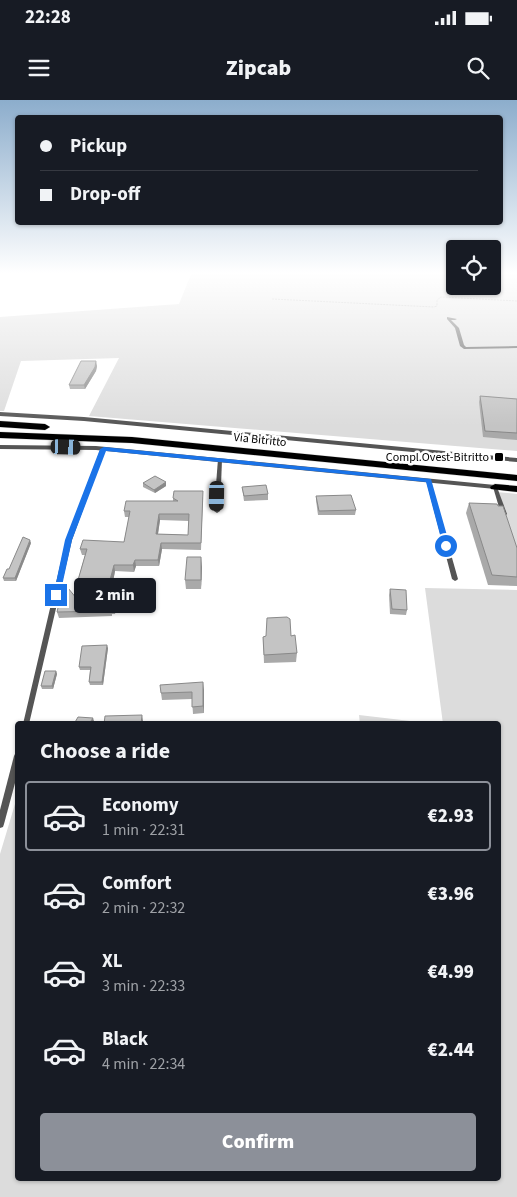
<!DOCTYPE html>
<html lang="en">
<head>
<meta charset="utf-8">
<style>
	:root { --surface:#171b24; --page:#242831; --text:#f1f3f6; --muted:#9ea1a6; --line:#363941; --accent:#8c9099 }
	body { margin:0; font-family:"Source Sans 3",sans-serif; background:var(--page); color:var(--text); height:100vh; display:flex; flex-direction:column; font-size:19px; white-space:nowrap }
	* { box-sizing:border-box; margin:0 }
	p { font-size:16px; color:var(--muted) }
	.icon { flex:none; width:28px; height:28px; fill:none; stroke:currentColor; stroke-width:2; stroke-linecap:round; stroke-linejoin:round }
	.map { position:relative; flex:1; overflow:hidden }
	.side { position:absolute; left:15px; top:621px; width:486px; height:460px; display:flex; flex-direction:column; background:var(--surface); border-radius:5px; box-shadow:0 1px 4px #0004 }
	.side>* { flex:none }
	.hud { position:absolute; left:15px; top:15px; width:488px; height:110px; border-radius:5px; box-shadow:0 1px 4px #0004; display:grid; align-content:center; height:110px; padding:0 25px; background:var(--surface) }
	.controls { position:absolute; left:446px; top:140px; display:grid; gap:10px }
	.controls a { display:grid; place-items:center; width:55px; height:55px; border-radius:5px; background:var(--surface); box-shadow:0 1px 4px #0004; font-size:25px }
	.end { position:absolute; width:22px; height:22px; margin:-11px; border:6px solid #1a73e8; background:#fff; box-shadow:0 0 0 2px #fff }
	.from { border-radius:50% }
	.bubble { position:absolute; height:35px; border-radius:5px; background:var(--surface); box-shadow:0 1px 4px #0004; font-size:16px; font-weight:800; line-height:35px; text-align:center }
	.car { position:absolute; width:15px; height:30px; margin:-15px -8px; border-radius:6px; box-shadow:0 0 4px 1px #0007; background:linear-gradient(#222 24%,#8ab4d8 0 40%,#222 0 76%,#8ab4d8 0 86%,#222 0) }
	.hud b { display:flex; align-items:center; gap:18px; height:48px; font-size:19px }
	.hud b+b { border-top:1px solid var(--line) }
	.hud i { width:12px; height:12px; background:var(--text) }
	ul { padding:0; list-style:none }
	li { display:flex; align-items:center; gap:15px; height:70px; margin:0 10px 8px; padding:0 15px; border:2px solid transparent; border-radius:5px }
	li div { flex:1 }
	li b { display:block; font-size:19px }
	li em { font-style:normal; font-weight:800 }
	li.selected { border-color:var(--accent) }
	li>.icon { width:45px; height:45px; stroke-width:1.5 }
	h2 { padding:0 25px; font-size:22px; line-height:60px }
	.button { display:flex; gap:10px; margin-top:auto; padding:10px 25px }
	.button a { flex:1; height:58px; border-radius:5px; background:var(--accent); color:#fff; font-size:20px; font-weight:800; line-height:58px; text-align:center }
	.status { display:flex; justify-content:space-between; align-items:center; height:35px; padding:0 25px; background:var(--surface); direction:ltr }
	.status svg { height:14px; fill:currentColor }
	header { display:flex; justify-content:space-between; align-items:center; height:65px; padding:0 25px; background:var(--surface); font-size:22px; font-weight:800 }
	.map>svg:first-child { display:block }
</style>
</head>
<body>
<div class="status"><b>22:28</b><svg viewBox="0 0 49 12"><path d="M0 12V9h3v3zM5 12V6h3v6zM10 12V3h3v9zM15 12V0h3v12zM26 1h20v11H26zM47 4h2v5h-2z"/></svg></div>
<header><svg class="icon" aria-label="menu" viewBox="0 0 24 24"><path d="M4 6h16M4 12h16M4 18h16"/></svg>Zipcab<svg class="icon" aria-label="search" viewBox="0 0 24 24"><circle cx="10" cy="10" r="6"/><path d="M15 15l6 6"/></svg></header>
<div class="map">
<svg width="517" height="1097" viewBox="0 0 517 1097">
	<rect width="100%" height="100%" fill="#fff"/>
	<g fill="#dcdcdc">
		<path d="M192,172H455V186H492L493,172H517V351L89,316L119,258L21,261L4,311H0V217L179,204Z"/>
		<path d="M497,392L517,394V453Z"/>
		<path d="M425,488L517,490V1097H0V754L15,704L17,703L18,1079H499V624H443Z"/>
		<path d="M359,615L436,624H360Z"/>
	</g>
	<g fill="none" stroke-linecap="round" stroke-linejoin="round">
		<g stroke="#dbdbdb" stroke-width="1">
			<g id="trunk">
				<path d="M0,321L45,324L50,327L45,330L0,327Z"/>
				<path d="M0,332L132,337L517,375V381L132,343L0,338Z"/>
				<path d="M495,384L517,386V392L491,389L490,387Z"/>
			</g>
		</g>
		<path stroke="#777" stroke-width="1" stroke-dasharray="0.5 1" stroke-linecap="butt" d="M272,199L434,207L437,206V200L441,197L517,201"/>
		<g fill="#555" fill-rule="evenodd">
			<path d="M447,217L457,219L455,220H451L459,228L464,245L466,247L517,246V248L464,249L460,246L455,228L447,219Z"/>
			<path d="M101,348H103L105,349L72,440L29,624H23L66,440Z"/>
			<path d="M218,359H222V360L220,411L217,413L214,411Z"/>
			<path d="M426,379H430V380L458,479L457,480L455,481L452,479L426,380Z"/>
			<path d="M495,385L497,387L507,414L506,415L504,416L501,414L493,387Z"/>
			<path d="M18,653V672L4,724L3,727L0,728V710L14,656L15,654Z"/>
		</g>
		<g fill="#555" fill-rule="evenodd">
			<path d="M0,312L84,317L517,358V362L84,321L0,316Z"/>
			<path d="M0,345L96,346L495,385L499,387L495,389L96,350L0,349Z"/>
		</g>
		<use href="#trunk" fill="#000" fill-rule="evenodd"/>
	</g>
	<g fill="#a9a9a9" fill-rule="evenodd">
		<path d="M97,266L96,271L85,289H70L69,285Z"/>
		<path d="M480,296L517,299V340L483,337L479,302Z"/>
		<path d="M166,382V386L155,393L143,387V383Z"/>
		<path d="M242,387L268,394V400L244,401Z"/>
		<path d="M316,396L356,410L355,415H318L316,400Z"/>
		<path d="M203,397L201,450L162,449L159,466H136L134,472L115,471L112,487L80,486L78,480L85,455H82L80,449L124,442L129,417H125L124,411L173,401V398ZM160,420L189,421L188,435L158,434Z"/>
		<path d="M469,403L517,448V486L488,485L466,413Z"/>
		<path d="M31,443L16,481H4L3,478L9,469Z"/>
		<path d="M202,467L201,489H186L185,480Z"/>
		<path d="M390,489L407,510L406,515L390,514L389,495Z"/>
		<path d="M77,499L116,504L115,514H112V516L59,518L57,512Z"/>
		<path d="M291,536L297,553L296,562L264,563L263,537Z"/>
		<path d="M108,548L103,585H90L89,582L90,570H80L79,567Z"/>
		<path d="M56,571L57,574L53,589H42L41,586Z"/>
		<path d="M204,590V613L193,614L192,599L162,600L161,593Z"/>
	</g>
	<g fill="#898989">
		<path d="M96,261L97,266L96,271L85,289L84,285Z"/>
		<path d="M166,382V386L155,393L154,390Z"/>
		<path d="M159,414L160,420L157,440L156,434Z"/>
		<path d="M30,440L31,443L16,481L15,478Z"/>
		<path d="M161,443L162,449L159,466L158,460Z"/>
		<path d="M201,457L202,467L201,489Z"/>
		<path d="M135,460L136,466L134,472L133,465Z"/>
		<path d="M114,465L115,471L112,487L110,480Z"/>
		<path d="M115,498L116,504L115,514L114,508Z"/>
		<path d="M107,545L108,548L103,585L102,582Z"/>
		<path d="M56,571L57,574L53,589L52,586Z"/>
		<path d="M203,582L204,590V613L203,606Z"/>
		<path d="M142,615L143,621V624H141Z"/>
		<path d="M93,618L95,624H89Z"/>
	</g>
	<g fill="#c4c4c4" stroke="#898989" fill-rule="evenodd">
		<path d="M81,261H96L95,267L84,285H69Z"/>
		<path d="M480,296L517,299V333L485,331Z"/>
		<path d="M155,376L166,382L154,390L143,383Z"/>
		<path d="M266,385L268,394L244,396L242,387Z"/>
		<path d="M174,391H203L201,443H161L158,460H135L133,465H114L110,480H78L87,449H80L83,440L124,442L130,411H124L126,401H178L173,398ZM159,414H189L188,435L156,434Z"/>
		<path d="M351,395L356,410L319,411L316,396Z"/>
		<path d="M469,403L497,404L498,406H503L517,448V477L492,475Z"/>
		<path d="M23,437L30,440L15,478H3L7,469H9Z"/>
		<path d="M187,457H201V480H185Z"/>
		<path d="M68,488L77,499L115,498L114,508H110V511L57,512L62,491Z"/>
		<path d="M390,489L406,490L407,510L392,509Z"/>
		<path d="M287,517L290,519L291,536L295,535L297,553L264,555L263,537L266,536L267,518Z"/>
		<path d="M107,545L102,582H89L91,567H79L82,546Z"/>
		<path d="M45,571H56L52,586H41Z"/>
		<path d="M203,582V606L192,607V592L161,593L160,585Z"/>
		<path d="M142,615L141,624H104L105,616Z"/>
		<path d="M78,617L93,618L89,624H74Z"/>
	</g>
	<linearGradient id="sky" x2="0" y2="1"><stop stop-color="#8cadcc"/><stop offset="0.53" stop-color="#fff"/><stop offset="1" stop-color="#fff" stop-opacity="0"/></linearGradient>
	<rect width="517" height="326" fill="url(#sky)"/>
	<path fill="#1a73e8" d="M104,347L431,379L450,446L446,449L443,446L426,382L106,351L72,440L60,495L53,497L65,440L100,349Z"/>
	<rect fill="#000" stroke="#fff" stroke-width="2" x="494" y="352" width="10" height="10" rx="2.5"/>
	<g text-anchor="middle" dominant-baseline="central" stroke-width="5" stroke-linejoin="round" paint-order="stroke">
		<g font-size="12" fill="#000" stroke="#fff">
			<text transform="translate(260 340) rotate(6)">Via Bitritto</text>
		</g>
		<g font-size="12" fill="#000" stroke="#fff" text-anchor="end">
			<text x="489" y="357">Compl.Ovest-Bitritto</text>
		</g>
	</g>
</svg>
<div class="controls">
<a><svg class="icon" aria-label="locate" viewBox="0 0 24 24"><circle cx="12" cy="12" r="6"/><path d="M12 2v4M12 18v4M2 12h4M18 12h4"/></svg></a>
</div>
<i class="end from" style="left:446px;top:446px"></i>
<i class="end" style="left:56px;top:495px"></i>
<div class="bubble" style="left:74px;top:478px;width:82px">2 min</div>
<i class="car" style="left:66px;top:347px;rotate:92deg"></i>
<i class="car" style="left:217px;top:396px;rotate:181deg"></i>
<div class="hud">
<b><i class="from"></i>Pickup</b>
<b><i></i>Drop-off</b>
</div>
<section class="side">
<h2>Choose a ride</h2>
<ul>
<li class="selected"><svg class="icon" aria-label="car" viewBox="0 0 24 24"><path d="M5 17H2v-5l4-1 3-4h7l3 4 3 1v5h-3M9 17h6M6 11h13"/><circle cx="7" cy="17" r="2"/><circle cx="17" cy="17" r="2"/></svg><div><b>Economy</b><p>1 min · 22:31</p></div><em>€2.93</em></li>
<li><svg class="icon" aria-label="car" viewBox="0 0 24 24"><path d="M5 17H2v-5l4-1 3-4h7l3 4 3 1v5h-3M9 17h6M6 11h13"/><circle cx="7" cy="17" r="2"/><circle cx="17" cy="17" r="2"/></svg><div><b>Comfort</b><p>2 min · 22:32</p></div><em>€3.96</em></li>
<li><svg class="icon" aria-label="car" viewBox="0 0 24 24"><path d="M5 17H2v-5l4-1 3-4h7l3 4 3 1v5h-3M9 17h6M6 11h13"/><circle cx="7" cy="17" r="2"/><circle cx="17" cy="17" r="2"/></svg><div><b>XL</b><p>3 min · 22:33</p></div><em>€4.99</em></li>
<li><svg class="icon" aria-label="car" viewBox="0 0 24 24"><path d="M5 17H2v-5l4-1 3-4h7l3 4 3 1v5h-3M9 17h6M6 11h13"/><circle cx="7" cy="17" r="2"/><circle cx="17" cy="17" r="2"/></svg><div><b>Black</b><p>4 min · 22:34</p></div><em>€2.44</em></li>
</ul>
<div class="button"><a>Confirm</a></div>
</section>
</div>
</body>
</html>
